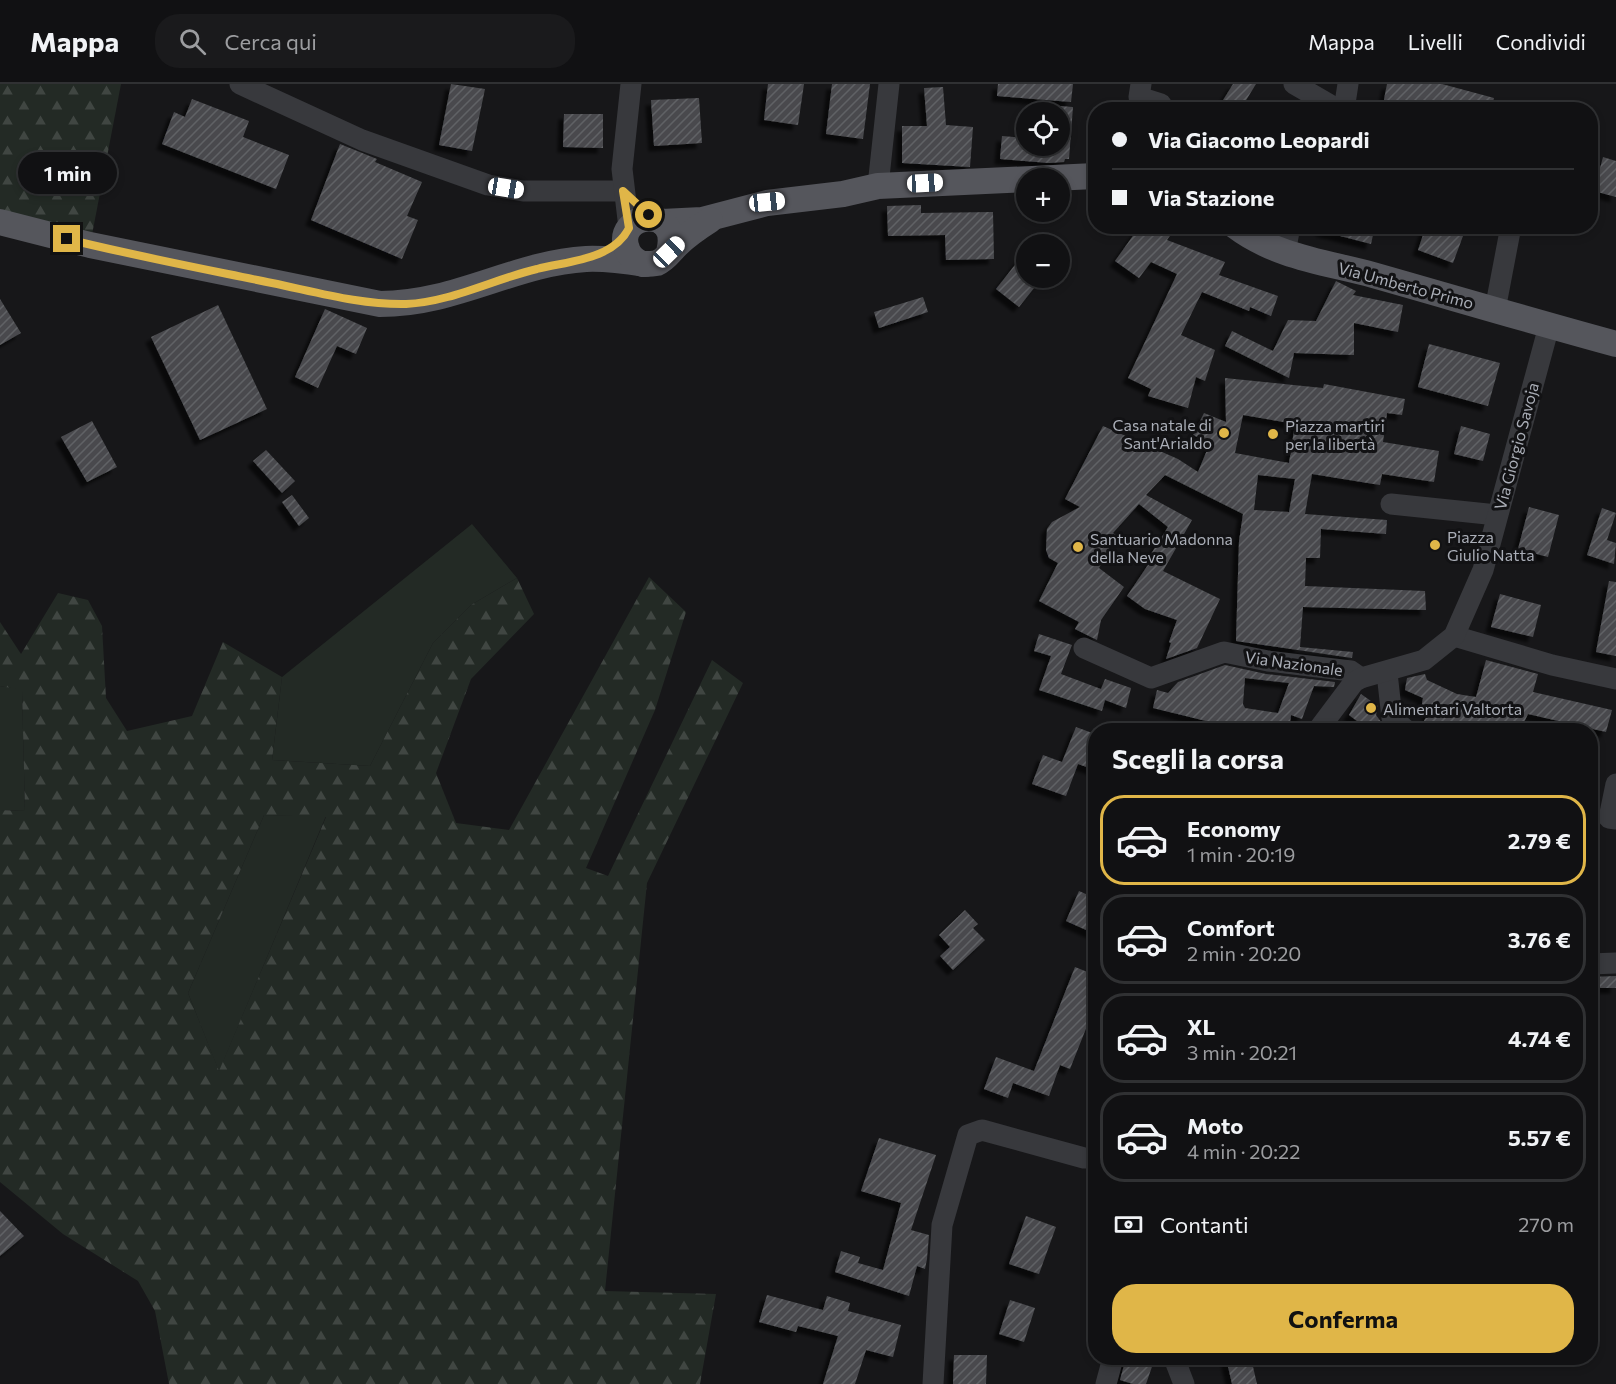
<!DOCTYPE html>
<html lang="it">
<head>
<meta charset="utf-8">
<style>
	:root { --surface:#111113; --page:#1a1a1c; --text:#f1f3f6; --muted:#9c9da0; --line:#303133; --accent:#e0b648 }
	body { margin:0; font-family:Commissioner,sans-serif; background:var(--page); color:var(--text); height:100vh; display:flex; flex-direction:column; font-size:22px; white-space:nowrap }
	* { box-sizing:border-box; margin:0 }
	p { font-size:20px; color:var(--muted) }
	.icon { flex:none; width:33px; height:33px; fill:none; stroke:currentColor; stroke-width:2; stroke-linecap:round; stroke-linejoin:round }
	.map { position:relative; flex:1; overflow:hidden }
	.sheet { position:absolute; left:1088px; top:639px; width:510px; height:642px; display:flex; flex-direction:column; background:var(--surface); border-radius:24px; box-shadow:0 3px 9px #0003,0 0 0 2px var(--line) }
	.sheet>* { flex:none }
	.top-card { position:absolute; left:1088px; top:18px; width:510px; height:132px; border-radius:24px; box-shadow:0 3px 9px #0003,0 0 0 2px var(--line); display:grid; align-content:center; height:132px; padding:0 24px; background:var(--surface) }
	.fabs { position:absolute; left:1016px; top:18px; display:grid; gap:12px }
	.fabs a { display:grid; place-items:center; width:54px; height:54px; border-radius:50%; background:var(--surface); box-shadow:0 3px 9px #0003,0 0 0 2px var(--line); font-size:30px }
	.end { position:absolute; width:27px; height:27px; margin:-14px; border:8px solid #e0b648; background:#111; box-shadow:0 0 0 3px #111 }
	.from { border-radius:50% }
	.bubble { position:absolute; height:42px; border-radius:21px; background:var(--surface); box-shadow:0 3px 9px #0003,0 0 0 2px var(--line); font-size:20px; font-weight:700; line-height:42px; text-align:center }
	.car { position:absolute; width:18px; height:36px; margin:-18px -9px; border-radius:8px; box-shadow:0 0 4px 2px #0007; background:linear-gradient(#fff 24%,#345 0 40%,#fff 0 76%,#345 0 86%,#fff 0) }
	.top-card b { display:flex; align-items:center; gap:21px; height:57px; font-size:22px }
	.top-card b+b { border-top:2px solid var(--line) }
	.top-card i { width:15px; height:15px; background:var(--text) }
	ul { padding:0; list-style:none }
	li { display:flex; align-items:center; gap:18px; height:90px; margin:0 12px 9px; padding:0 12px; border:3px solid var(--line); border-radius:24px }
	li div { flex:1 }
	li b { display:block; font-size:22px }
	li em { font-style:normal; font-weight:700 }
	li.on { border-color:var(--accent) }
	li>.icon { width:54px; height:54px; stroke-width:1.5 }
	h2 { padding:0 24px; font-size:27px; line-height:72px }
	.pay { display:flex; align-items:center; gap:15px; height:66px; padding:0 24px; font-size:22px }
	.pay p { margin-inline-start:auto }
	.cta { display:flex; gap:12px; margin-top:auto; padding:12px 24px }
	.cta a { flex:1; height:69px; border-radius:24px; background:var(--accent); color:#111; font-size:24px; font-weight:700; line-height:69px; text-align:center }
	header { display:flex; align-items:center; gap:36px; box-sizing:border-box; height:84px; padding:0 30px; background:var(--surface); border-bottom:2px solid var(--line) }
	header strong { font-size:28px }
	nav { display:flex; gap:33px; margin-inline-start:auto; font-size:21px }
	.search { width:420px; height:54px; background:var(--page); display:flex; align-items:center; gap:15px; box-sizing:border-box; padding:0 21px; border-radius:24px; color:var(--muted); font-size:22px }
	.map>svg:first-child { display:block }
</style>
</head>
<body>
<header>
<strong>Mappa</strong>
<div class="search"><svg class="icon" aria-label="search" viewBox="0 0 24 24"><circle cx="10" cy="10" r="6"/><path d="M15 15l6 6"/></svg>Cerca qui</div>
<nav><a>Mappa</a><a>Livelli</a><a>Condividi</a></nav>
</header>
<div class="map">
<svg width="1616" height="1300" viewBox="0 0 1616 1300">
	<defs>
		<pattern id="forest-firs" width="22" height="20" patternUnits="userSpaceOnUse" patternTransform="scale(1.5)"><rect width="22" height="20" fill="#232a25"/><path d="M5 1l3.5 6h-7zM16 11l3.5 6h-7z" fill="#404642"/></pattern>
		<pattern id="building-hatch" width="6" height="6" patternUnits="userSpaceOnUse" patternTransform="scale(1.5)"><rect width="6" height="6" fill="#494a4e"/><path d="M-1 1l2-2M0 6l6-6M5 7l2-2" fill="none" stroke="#616265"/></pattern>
		<filter id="shadow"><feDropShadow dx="-5.5" dy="5.5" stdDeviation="1.5" flood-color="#0009"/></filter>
	</defs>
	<rect width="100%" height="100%" fill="#171719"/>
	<g fill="#232a25">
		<path d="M472,440L517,494L471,521L433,559L370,682L272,676L282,593Z"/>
		<path d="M0,602L22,605L25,727L0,726Z"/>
		<path d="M264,731L326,732L219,988L188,909Z"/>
	</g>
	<g fill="url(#forest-firs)" fill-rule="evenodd">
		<path d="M0,0H121L90,161L0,138Z"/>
		<path d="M649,493L686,528L655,626L586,784L608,792L712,576L743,599L647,799L605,1207L716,1210L700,1300H169L155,1227L138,1197L63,1150L0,1098V726L25,727L22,606L0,602V538L21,570L58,509L88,516L102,542L106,614L127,647L192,632L223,558L282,593L272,676L370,682L433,559L471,521L517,494L534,530L471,595L436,689L456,739L509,746ZM264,731L326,733L219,987L188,909Z"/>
	</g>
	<g fill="url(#building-hatch)" fill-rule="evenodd" filter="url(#shadow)">
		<path d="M451,0L485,5L472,67L439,61Z"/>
		<path d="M768,0H804L798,41L764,36Z"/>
		<path d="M832,0H870L863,55L826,50Z"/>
		<path d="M998,0H1073L1071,18L997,12Z"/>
		<path d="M1233,0H1256L1240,26H1217Z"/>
		<path d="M1387,0H1442L1494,14L1491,26H1403L1383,21Z"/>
		<path d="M943,3L946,41L973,43L970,83L902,79V42H927L924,4Z"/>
		<path d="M699,14L702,59L654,62L651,16Z"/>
		<path d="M192,15L249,37L243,53L289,71L276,105L162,60L174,28L185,33Z"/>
		<path d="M1060,22L1073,23L1069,75H1065L1064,78L1049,79L1000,75L1002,52L1026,54V62H1059Z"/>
		<path d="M564,30H603V64L563,63Z"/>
		<path d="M340,60L377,75L375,78L422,98L407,132L418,136L402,175L311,136Z"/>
		<path d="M1603,73L1616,77V113L1594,107Z"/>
		<path d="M921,121V129L993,128L994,175L946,176L945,151L888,152L887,122Z"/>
		<path d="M1140,142H1163L1172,149L1167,156L1225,178L1219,191L1278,212L1271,232L1250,223L1249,227L1202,208L1181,251L1215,266L1205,297L1196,293L1188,324L1148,312L1151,305L1128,294L1177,190L1151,178L1139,194L1115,177Z"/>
		<path d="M1321,142H1375L1371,160L1321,147Z"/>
		<path d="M1426,142H1438L1463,152L1453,179L1418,166Z"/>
		<path d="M1026,167V194H1042L1019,223L996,205Z"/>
		<path d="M1336,197L1356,207L1353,211L1403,221L1398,248L1354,239V271L1294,269L1289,294L1225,262L1232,247L1273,267L1288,236L1316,237Z"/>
		<path d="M923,213L928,228L879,244L874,228Z"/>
		<path d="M0,215L21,249L0,261Z"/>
		<path d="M218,221L267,325L200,356L151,253Z"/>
		<path d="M325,225L367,244L356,270L337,262L318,304L295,293Z"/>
		<path d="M1429,260L1500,279L1488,322L1418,303Z"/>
		<path d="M1225,294L1323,304L1324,300L1405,315L1402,331L1387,329L1383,358L1439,367L1434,398L1382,390L1380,401L1312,390L1305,430L1387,436L1386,450L1321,445L1320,474H1306L1305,502L1425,507L1426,526L1303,523L1300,563L1353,568L1352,574L1236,557L1239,457L1243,430L1165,391L1146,411L1192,436L1163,487L1220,515L1197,564L1166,575L1171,559L1169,558L1177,536L1145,525L1127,512L1154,472L1151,470L1168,443L1139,420L1113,449L1116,451L1099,484L1124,503L1101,536L1097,556L1075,545L1079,538L1039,517L1058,479L1049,474L1046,466L1047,445L1052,438L1080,423L1065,415L1103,342L1178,375L1198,388L1210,359L1193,351L1204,329L1226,338ZM1243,331L1295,340L1289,379L1235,369ZM1258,391L1295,395L1289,428L1254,426Z"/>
		<path d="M92,337L117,383L87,398L61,353Z"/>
		<path d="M1461,342L1490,350L1483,377L1454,370Z"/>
		<path d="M266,366L295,397L282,409L253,377Z"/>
		<path d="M292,411L309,434L299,442L282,418Z"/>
		<path d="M1529,423L1559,431L1548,473L1518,465Z"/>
		<path d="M1602,424L1616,429L1607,456L1616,459L1614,480L1587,471Z"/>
		<path d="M1609,497L1616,498V572L1596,568Z"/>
		<path d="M1500,510L1541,521L1533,553L1491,543Z"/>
		<path d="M1039,550L1072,561L1061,590L1101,605L1105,595L1131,604L1126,624L1105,616L1102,627L1039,606L1051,572L1034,567Z"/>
		<path d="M1486,576L1538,590L1533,608L1612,626L1606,648L1528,630L1520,646H1418L1429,629L1421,625L1423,614L1405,606L1407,594L1425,590L1427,596L1457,610L1476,613Z"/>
		<path d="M1225,581L1266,590L1335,598L1334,603L1314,602L1302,635L1291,631L1289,646H1205L1206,637L1153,624L1157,606L1168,609L1178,598ZM1245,594L1289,599L1278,629L1245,624L1243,620Z"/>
		<path d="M1361,610L1378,622L1376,631L1387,646H1369L1349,631Z"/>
		<path d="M1076,643L1095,650V686L1078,680L1066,712L1032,700L1043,671L1062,678Z"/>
		<path d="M1079,807L1095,814V850L1066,837Z"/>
		<path d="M965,826L978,840L973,844L985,856L953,886L940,872L950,863L939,851Z"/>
		<path d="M1075,883L1095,891V922L1070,985L1060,981L1049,1012L1013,999L1008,1014L984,1005L996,973L1034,987Z"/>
		<path d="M1616,892V904H1590V893Z"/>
		<path d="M879,1054L936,1071L911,1146L929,1151L927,1175L925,1185L917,1182L909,1212L835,1188L841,1167L860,1173L858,1179L883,1186L901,1119L861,1107Z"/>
		<path d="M0,1127L24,1152L0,1172Z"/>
		<path d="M1026,1132L1056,1143L1039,1190L1009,1180Z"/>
		<path d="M767,1211L823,1226L827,1212L850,1219L848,1227L901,1241L893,1273L866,1266L855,1300H823L838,1252L798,1242L796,1248L759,1238Z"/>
		<path d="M1010,1216L1035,1224L1024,1258L999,1250Z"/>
		<path d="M954,1271H987L986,1300H953Z"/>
		<path d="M1126,1274H1155L1146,1300H1133L1120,1296Z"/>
		<path d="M1226,1274H1251L1257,1300H1232Z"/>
	</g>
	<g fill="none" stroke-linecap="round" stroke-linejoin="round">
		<g stroke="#38393d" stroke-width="21">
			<path d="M240,0L362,56L488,101L523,107H623"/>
			<path d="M1141,0L1139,13L1161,20"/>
			<path d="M1294,0L1339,26"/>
			<path d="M1344,26L1348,0"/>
			<path d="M878,102L889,0"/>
			<path d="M629,144L622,85L631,0"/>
			<path d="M1285,169L1290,142"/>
			<path d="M1495,226L1511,142"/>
			<path d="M1391,420L1497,431"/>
			<path d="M1454,552L1552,581L1616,595"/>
			<path d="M1084,564L1151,594L1224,568L1268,577L1351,587L1361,594"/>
			<path d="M1387,589L1392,634L1406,646"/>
			<path d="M1318,646L1354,598L1361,594L1424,576L1454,552L1483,486L1549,242"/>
			<path d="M1616,700L1609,734L1616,735"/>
			<path d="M1590,880L1616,879"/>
			<path d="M1174,1274L1184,1300"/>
			<path d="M933,1300L942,1141L968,1051L982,1046L1084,1074H1095"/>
			<path d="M1106,1300L1113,1274"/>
		</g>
		<g stroke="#55565c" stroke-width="26">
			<path d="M0,138L90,161L380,220C456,220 515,179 586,175C606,174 626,177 645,180"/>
			<path d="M662,138L702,136L767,119L843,110L878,102L1095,92"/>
			<path d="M1235,142C1276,173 1325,178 1373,191C1454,214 1535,238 1616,260"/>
			<path d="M669,168C682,119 613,129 627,165C629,172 636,178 643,180C647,180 653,180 657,179C665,176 671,167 677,161C687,151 699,143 710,136"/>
		</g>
	</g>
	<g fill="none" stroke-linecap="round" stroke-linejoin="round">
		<path stroke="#e0b648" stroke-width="8" d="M67,155C135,172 204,185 272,199C316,208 361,221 406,220C451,218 494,195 537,185C568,177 613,176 629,144L623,107L649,131"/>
	</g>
	<g fill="#e0b648" stroke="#121214" stroke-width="2">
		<circle cx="1224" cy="349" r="6"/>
		<circle cx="1273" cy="350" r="6"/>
		<circle cx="1435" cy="461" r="6"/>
		<circle cx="1078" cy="463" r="6"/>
		<circle cx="1371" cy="624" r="6"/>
	</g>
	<g text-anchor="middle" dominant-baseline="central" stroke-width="6" stroke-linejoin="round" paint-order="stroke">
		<g font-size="16" fill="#aaaeb7" stroke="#121214">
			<text transform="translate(1406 201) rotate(15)">Via Umberto Primo</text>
			<text transform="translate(1516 362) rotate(-75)">Via Giorgio Savoja</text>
			<text transform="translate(1294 579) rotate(8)">Via Nazionale</text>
		</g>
		<g font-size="16" fill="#aaaeb7" stroke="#121214" text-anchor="start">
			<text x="1212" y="340" text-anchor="end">Casa natale di<tspan x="1212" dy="18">Sant'Arialdo</tspan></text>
			<text x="1285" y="341">Piazza martiri<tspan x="1285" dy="18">per la libertà</tspan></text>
			<text x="1447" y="452">Piazza<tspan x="1447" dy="18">Giulio Natta</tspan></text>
			<text x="1090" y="454">Santuario Madonna<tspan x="1090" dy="18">della Neve</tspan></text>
			<text x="1383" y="624">Alimentari Valtorta</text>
		</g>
	</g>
</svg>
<div class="fabs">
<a><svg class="icon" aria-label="locate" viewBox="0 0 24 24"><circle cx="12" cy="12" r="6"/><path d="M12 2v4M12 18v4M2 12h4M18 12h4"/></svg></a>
<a>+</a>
<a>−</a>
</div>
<i class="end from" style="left:649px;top:131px"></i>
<i class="end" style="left:67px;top:155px"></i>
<div class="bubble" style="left:18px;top:68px;width:99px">1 min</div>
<i class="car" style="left:925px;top:99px;rotate:87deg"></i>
<i class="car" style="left:506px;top:104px;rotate:99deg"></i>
<i class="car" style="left:767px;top:118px;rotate:84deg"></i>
<i class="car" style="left:669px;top:168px;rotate:46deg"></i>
<div class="top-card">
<b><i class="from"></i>Via Giacomo Leopardi</b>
<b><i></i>Via Stazione</b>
</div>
<section class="sheet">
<h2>Scegli la corsa</h2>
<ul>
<li class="on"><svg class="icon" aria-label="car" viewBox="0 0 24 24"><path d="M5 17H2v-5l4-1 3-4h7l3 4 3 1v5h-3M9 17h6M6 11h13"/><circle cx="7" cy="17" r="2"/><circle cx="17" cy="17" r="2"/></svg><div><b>Economy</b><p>1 min · 20:19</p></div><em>2.79 €</em></li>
<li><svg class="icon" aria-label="car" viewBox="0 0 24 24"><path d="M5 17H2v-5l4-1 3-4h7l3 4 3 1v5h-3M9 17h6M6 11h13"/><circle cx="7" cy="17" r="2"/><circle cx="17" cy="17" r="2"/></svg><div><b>Comfort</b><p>2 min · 20:20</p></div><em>3.76 €</em></li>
<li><svg class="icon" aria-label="car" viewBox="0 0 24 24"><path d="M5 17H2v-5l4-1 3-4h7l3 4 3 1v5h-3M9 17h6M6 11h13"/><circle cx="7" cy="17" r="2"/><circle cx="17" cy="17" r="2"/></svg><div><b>XL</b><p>3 min · 20:21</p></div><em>4.74 €</em></li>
<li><svg class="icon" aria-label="car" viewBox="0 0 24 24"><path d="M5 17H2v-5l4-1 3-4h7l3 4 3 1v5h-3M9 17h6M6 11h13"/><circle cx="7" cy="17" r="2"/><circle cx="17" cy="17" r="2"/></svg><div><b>Moto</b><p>4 min · 20:22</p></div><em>5.57 €</em></li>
</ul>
<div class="pay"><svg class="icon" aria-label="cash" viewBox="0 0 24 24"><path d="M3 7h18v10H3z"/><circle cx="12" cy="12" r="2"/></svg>Contanti<p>270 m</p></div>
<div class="cta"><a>Conferma</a></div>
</section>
</div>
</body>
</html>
